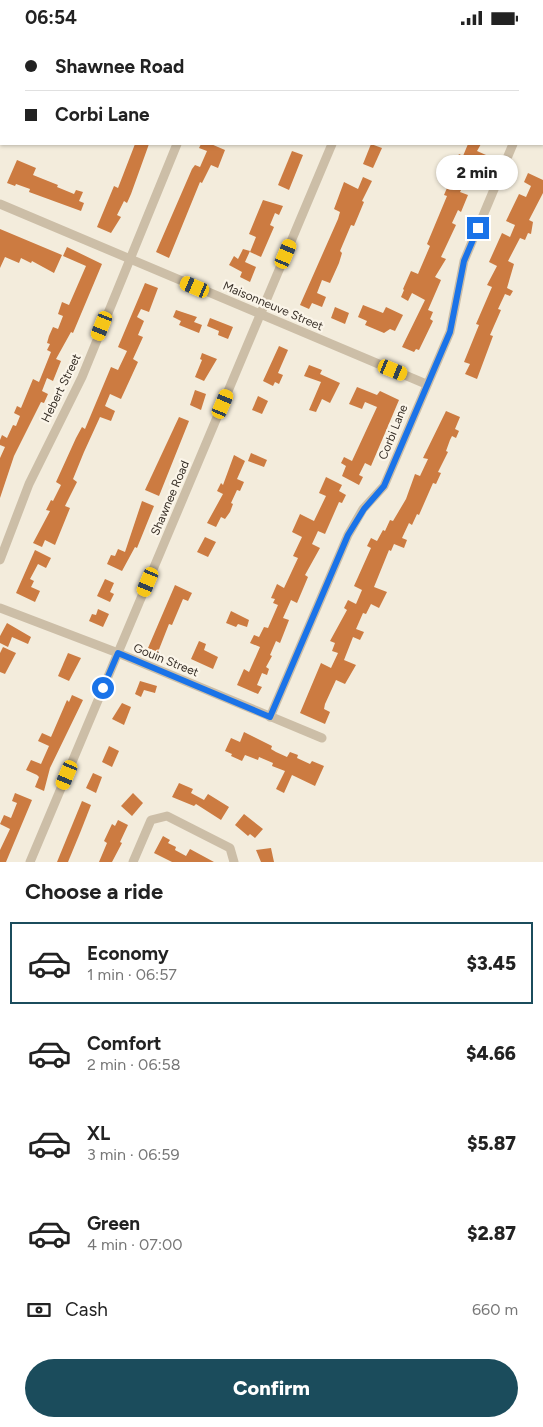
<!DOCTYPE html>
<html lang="en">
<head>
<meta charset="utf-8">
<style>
	:root { --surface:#fff; --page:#f6f6f6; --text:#222; --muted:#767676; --line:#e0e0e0; --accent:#1b4c5c }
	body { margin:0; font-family:Figtree,sans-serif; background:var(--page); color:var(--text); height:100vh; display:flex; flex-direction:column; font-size:19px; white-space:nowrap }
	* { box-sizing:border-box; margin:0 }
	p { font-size:16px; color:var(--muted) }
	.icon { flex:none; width:28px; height:28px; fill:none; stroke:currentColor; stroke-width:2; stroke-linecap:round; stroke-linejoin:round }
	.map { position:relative; height:827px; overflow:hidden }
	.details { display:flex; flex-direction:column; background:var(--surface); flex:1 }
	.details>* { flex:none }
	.banner { position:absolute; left:0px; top:0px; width:544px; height:110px; box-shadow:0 1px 4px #0004; display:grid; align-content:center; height:110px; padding:0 25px; background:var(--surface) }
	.end { position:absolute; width:22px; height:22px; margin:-11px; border:6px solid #1a73e8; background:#fff; box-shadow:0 0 0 2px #fff }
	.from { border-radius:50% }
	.bubble { position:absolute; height:35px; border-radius:18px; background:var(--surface); box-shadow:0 1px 4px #0004; font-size:16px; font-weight:800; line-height:35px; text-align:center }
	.car { position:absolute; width:15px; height:30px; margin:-15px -8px; border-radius:6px; box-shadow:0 0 4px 1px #0007; background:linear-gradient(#f5c518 24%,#345 0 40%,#f5c518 0 76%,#345 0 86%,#f5c518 0) }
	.banner b { display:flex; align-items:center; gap:18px; height:48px; font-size:19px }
	.banner b+b { border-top:1px solid var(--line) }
	.banner i { width:12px; height:12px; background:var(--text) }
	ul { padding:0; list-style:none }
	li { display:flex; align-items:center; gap:15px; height:82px; margin:0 10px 8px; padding:0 15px; border:2px solid transparent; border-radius:0px }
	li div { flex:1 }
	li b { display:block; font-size:19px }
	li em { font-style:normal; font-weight:800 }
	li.on { border-color:var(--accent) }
	li>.icon { width:45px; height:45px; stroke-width:1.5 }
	h2 { padding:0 25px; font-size:22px; line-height:60px }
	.pay { display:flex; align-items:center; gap:12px; height:55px; padding:0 25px; font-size:19px }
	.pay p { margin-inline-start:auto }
	.button { display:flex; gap:10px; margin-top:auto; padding:10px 25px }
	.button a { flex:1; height:58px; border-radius:30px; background:var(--accent); color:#fff; font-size:20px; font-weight:800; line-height:58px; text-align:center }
	.status { display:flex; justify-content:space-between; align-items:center; height:35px; padding:0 25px; background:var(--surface); direction:ltr }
	.status svg { height:14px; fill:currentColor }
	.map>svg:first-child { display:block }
</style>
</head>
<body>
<div class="status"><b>06:54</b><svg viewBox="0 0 49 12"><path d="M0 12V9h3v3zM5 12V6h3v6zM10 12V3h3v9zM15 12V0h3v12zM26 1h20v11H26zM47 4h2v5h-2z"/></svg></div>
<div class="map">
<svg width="543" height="827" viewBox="0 0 543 827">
	<rect width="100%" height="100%" fill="#f3ecdc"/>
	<g fill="#cc7b41">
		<path d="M135,109H149L131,159L127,168L124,166L117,180L121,182L111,198L97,192L114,151L118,153Z"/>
		<path d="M201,109H211L225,115L218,133L211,130L202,148L200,147L169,223L156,217L192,134L195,130L200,132L207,116L199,113Z"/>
		<path d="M371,109L382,113L373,133L363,129Z"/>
		<path d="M468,109H481L477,116L486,120L483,127L480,125L474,138L478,140L474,149L466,145L460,157L468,160L461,177L458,175L452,188L456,190L441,222L446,224L435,242L441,245L428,275L433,277L430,284L433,286L419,315L416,314L414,317L402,312L425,265L412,258L408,266L401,262L404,255L403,254L411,236L418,239L430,211L427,209L447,161L444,160L449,148L446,147L459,119L463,121Z"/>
		<path d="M292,116L303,120L289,155L278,150Z"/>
		<path d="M17,125L36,133L33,140L58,150L57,152L74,159L76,155L83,157L79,166L84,168L81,176L29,157L30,154L16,149L15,151L7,148Z"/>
		<path d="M528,138L543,145V158L529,185L533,187L531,199L528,198L525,205L520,203L508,226L514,229L507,253L513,256L510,261L505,259L498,274L501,275L490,300L493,301L477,344L465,339L470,329L464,327L479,290L476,289L492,252L487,250L497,231L489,227L502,198L510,202L515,190L506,186L519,159L526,162L531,151L524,147Z"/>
		<path d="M363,142L372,146L362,166L364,167L354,191L351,190L340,216L342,218L339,228L330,248L322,245L317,258L326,262L322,272L312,268L309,274L300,270L338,184L340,177L334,174L344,147L358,154Z"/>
		<path d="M263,165L283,171L279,180L275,178L270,190L274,192L261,222L250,217L256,202L249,199Z"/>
		<path d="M0,194L62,220L54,238L32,226L31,228L21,223L19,228L5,222L0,233Z"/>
		<path d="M67,212L102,229L73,298L71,297L56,324L61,326L53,346L47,343L42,356L48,359L44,368L41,367L14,421L0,463V423L5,412L0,410V405L2,400L7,403L13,390L16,391L20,381L14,378L17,371L21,373L33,344L39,347L51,317L47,315L50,309L47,308L49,301L53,292L58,294L63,281L58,279L62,267L69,270L86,231L63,221Z"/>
		<path d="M243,214L250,216L245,227L256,232L250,247L240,242L242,237L229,230L234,221L238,224Z"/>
		<path d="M145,248L158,253L149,277L141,274L137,282L144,286L138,300L143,302L133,324L138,327L121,364L110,359L105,371L115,376L111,386L100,382L84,417L73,444L77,447L65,471L70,473L55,510L45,505L42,512L33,508L50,476L46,475L51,465L53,466L61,450L56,447L76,403L82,392L85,394L111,332L118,335L127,316L118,312Z"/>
		<path d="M363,270L383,278L386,272L403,280L395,296L390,294L384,298L365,290L367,286L358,282Z"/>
		<path d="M335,272L349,278L345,289L331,283Z"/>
		<path d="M176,275L197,282L194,287L202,290L199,298L179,290L181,286L173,282Z"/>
		<path d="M210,283L233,292L228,304L218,300L219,296L207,291Z"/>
		<path d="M279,311L288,315L278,338L283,340L279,349L275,347L273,351L263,346Z"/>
		<path d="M202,318L217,324L204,346L195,342L202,325L200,324Z"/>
		<path d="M309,330L322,335L320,339L340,348L330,368L322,364L316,377L309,375L321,347L304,341Z"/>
		<path d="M357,352L377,360L380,356L399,365L371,431L365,428L359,440L363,442L359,450L342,441L346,431L341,428L344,422L352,426L377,372L365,367L362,374L349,369Z"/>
		<path d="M195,355L206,359L201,375L190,370Z"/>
		<path d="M258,361L268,366L262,379L252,375Z"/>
		<path d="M446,376L460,382L455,394L459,396L456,403L452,401L450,405L446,416L448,417L438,437L441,438L436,449L433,448L419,480L417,479L412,490L409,488L402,503L407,505L404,513L394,509L391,516L389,515L374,552L387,557L379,573L371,569L366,579L363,578L356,594L364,597L360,605L353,602L344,625L356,630L345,649L336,645L325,669L324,674L330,677L325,689L300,678L321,628L331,633L338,618L332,616L335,608L330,606L347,575L344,573L348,565L356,569L362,555L354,551L371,513L367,511L371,503L377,506L383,495L385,496L390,485L393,486L406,464L415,439L420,441L428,424L423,423Z"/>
		<path d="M179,382L189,386L159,461L145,455Z"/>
		<path d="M251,418L267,425L264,432L248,426Z"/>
		<path d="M234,420L245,426L237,444L244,447L240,456L237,455L231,468L233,469L230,477L225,484L221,482L216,492L207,488L223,459L217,456L221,448L223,450Z"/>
		<path d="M326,442L342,450L339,456L346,460L342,468L339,467L325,499L318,496L312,509L320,513L305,540L308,542L297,568L291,565L283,583L289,585L280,608L276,606L270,620L272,621L266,632L269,634L267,640L262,638L257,650L262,652L258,659L237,650L244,634L249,637L260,612L250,608L254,600L259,602L264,592L268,593L278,570L273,568L275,564L271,563L277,549L284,553L298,523L293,521L302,502L292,497L300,479L314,486L326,461L319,458Z"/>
		<path d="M142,466L154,471L137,513L135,512L122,536L107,529L111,520L115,521L118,514L125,517Z"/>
		<path d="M205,502L216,507L208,522L197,517Z"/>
		<path d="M35,515L51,523L46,533L38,529L30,544L34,546L31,552L40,556L35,567L16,558Z"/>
		<path d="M105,544L114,548L110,557L114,559L110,567L97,561Z"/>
		<path d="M175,550L192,558L188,566L183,564L172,590L169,589L158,617L148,613Z"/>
		<path d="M98,574L109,579L103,592L89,586L92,579L96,580Z"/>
		<path d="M231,576L249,585L247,592L238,589L236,592L226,588Z"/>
		<path d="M7,588L31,602L28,609L12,602L8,612L0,608V601Z"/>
		<path d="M199,606L206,609L204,615L218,622L213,634L191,624Z"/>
		<path d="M3,612L16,618L5,639L0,637V618Z"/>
		<path d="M68,618L81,623L69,646L58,641Z"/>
		<path d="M140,646L157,651L155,658L144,655L141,662L135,659Z"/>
		<path d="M72,660L83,665L50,733L44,756L35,752L39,742L37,740L26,735L31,725L41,729L49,711L38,706L42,698L51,702L67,665L69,667Z"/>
		<path d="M122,668L131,672L124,690L112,684Z"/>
		<path d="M244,697L272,711L271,714L276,717L287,722L290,717L298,720L297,723L310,729L312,726L324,731L315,751L292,740L284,758L276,754L285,736L272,731L273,728L259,722L258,725L245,720L242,726L231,721L232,719L225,716L231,703L240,707Z"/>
		<path d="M109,711L119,716L112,732L102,727Z"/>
		<path d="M93,738L102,742L96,758L86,753Z"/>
		<path d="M179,748L193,754L191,758L204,765L208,759L229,772L221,785L196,769L194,771L172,762Z"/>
		<path d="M15,758L32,765L6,827H0V815L10,794L0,789L4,780L11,783L17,768L12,766Z"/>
		<path d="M133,758L143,768L132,781L121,771Z"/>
		<path d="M82,766L91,770L80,798L68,827H57Z"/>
		<path d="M244,779L263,794L255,803L250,799L248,801L235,790Z"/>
		<path d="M118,785L128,790L120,807L122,808L112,827H99L107,808L104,806L112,789L115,791Z"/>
		<path d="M163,801L170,805L168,808L176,812L175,815L186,821L190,814L214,827H172L154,818Z"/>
		<path d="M271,813L274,827H261L256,815Z"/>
	</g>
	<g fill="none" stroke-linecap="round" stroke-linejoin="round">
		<g stroke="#ccbea7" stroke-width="9">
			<path d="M219,1L220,0"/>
			<path d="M377,1L378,0"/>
			<path d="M0,169L426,349"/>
			<path d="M0,525L29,449L82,342L177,109"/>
			<path d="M0,573L118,618L322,703"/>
			<path d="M270,682L348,500L363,474L384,451L450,297L464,226L513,109"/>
			<path d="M30,827L332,109"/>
			<path d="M133,827L151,785L167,781L230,813L234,827"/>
		</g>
	</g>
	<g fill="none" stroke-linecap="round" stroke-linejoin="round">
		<path stroke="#1a73e8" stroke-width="6" d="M103,653L118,618L270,682L348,500L364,474L384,451L450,297L464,226L478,193"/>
	</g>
	<g text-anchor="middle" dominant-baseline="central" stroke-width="4.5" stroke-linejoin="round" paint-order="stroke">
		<g font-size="12" fill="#383028" stroke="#fbf5e9">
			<text transform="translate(273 271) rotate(23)">Maisonneuve Street</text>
			<text transform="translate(61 353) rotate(-64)">Hebert Street</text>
			<text transform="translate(393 397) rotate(-68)">Corbi Lane</text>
			<text transform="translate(170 463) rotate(-67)">Shawnee Road</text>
			<text transform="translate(166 625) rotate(22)">Gouin Street</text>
		</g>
	</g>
</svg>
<i class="end from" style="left:103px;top:653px"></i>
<i class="end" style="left:478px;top:193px"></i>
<div class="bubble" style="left:436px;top:120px;width:82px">2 min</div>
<i class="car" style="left:286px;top:219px;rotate:23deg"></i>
<i class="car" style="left:195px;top:252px;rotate:293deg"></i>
<i class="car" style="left:102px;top:291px;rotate:202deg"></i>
<i class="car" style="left:393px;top:335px;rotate:112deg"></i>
<i class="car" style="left:223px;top:369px;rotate:23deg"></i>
<i class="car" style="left:148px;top:547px;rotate:203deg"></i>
<i class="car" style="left:67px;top:740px;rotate:203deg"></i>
<div class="banner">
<b><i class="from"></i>Shawnee Road</b>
<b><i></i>Corbi Lane</b>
</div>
</div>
<section class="details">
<h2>Choose a ride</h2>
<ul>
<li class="on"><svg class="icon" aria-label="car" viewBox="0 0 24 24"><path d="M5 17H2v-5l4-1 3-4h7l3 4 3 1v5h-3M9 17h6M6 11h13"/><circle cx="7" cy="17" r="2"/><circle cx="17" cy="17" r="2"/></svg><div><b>Economy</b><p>1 min · 06:57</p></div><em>$3.45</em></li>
<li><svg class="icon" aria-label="car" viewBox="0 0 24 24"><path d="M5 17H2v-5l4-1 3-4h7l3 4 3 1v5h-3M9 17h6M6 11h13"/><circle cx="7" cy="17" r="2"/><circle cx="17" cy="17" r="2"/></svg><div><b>Comfort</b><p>2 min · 06:58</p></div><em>$4.66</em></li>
<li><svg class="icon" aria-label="car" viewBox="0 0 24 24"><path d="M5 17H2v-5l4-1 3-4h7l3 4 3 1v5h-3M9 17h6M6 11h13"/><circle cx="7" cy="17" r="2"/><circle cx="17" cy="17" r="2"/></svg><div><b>XL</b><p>3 min · 06:59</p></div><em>$5.87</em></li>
<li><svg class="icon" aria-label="car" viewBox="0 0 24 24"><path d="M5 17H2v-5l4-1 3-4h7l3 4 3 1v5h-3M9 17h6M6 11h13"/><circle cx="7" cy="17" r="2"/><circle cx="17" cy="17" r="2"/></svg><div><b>Green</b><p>4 min · 07:00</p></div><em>$2.87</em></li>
</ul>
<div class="pay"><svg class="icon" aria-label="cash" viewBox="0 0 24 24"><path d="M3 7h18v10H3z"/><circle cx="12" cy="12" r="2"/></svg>Cash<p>660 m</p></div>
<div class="button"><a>Confirm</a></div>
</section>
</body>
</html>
